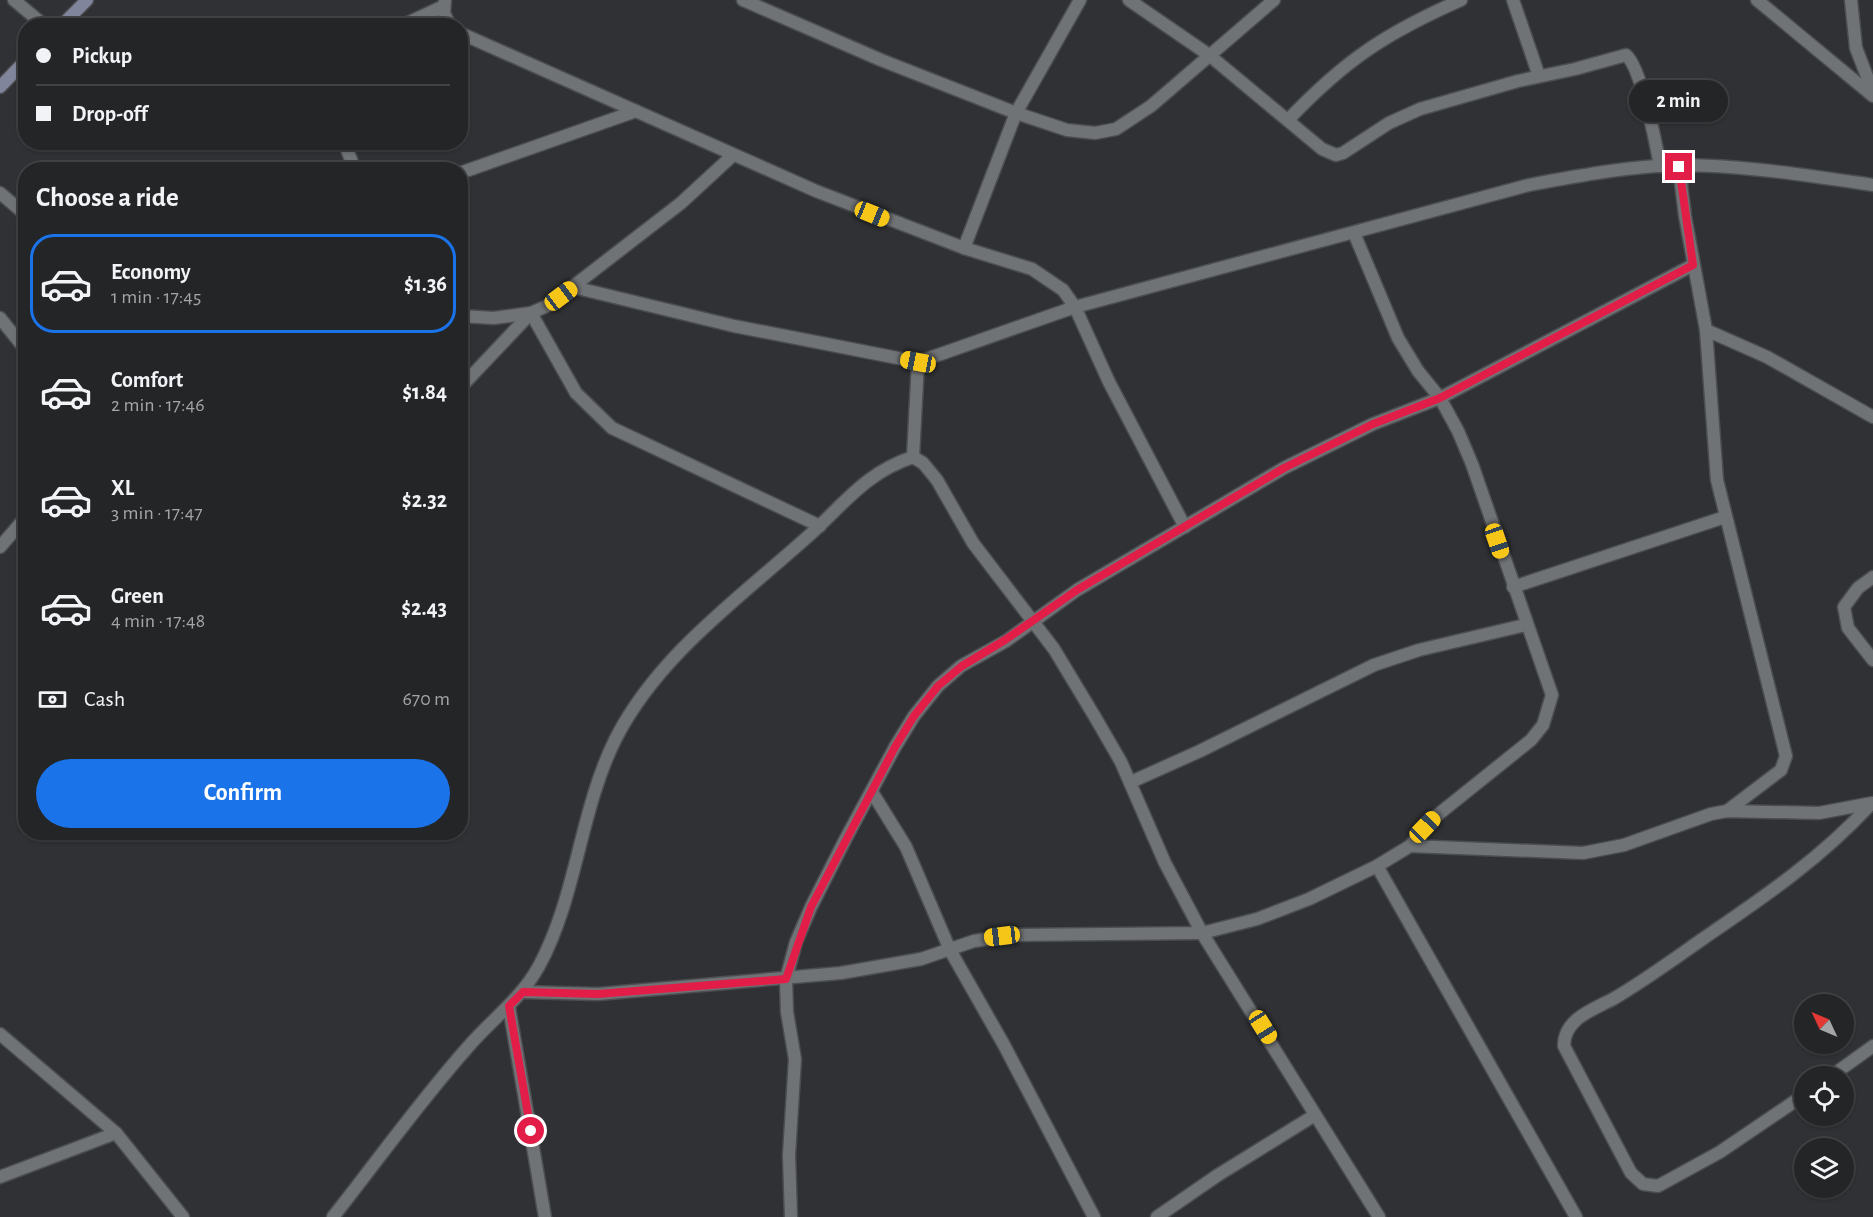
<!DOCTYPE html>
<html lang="en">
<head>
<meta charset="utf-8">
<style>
	:root { --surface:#232527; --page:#2b2d2f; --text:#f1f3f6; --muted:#a3a5a7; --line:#404244; --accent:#1a73e8 }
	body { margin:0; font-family:"Alegreya Sans",sans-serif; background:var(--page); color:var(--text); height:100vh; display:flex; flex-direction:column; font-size:22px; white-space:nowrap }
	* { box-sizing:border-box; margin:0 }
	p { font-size:20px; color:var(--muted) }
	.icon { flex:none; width:33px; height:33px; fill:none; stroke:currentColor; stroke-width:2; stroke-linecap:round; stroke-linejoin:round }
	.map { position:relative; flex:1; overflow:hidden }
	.drawer { position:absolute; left:18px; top:162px; width:450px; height:678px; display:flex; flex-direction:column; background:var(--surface); border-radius:24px; box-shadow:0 2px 4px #0004,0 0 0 2px var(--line) }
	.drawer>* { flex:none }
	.guide { position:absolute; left:18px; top:18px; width:450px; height:132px; border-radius:24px; box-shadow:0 2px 4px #0004,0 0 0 2px var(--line); display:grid; align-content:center; height:132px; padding:0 18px; background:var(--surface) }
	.needle { width:39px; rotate:314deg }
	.buttons { position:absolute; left:1794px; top:994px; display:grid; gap:12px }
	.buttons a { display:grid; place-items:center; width:60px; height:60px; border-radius:50%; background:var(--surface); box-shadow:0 2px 4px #0004,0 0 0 2px var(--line); font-size:30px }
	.end { position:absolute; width:27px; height:27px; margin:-14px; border:8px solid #e11d48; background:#fff; box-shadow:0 0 0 3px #fff }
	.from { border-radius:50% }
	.bubble { position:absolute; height:42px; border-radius:21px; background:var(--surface); box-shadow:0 2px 4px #0004,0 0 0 2px var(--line); font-size:20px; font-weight:700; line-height:42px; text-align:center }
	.car { position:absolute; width:18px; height:36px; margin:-18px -9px; border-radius:8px; box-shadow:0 0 4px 2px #0007; background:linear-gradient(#f5c518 24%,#345 0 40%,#f5c518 0 76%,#345 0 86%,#f5c518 0) }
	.guide b { display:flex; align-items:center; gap:21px; height:57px; font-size:22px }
	.guide b+b { border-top:2px solid var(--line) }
	.guide i { width:15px; height:15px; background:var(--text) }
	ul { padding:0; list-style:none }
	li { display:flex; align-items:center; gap:18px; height:99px; margin:0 12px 9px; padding:0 6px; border:3px solid transparent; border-radius:24px }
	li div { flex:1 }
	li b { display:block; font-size:22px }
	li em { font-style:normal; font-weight:700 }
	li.current { border-color:var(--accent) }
	li>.icon { width:54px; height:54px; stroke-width:1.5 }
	h2 { padding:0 18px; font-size:27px; line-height:72px }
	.pay { display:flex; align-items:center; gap:15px; height:66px; padding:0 18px; font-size:22px }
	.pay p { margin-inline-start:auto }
	.cta { display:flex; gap:12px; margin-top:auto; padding:12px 18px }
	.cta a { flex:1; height:69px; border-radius:36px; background:var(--accent); color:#fff; font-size:24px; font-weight:700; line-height:69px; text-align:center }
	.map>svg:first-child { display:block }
</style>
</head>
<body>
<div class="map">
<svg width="1873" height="1217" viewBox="0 0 1873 1217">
	<rect width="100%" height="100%" fill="#2f3134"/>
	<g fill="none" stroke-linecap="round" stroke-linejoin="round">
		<g stroke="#4b4d50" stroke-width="15">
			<g id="street">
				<path d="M14,0L45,26"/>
				<path d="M743,0L881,60L1016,113L1067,130L1095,133L1116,129L1151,106L1274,0"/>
				<path d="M1129,0L1209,55L1322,149L1336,155L1343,153L1389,123L1420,109L1518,81L1575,69L1626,55C1641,67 1656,144 1660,166"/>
				<path d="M1513,0L1539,76"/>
				<path d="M1757,0L1873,96"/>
				<path d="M1851,0L1856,48L1873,92"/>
				<path d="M445,1L444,13L450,26"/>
				<path d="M401,26L444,6"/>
				<path d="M460,33L816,191L964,248L1032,269L1063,290L1075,307L1109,382L1185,527"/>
				<path d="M1288,120C1345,60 1386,33 1461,0"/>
				<path d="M344,142L355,170"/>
				<path d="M1679,167L1685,216L1706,330L1767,357L1873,417"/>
				<path d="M460,173L636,111"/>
				<path d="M0,193L26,215"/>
				<path d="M964,248L1016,113L1080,0"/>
				<path d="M573,287L734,326L918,362L1075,307L1529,185C1572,177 1614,169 1657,166C1724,162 1806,175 1873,185"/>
				<path d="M460,316L494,318L531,313L576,393L612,428L820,526"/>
				<path d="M0,318L26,350"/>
				<path d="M1706,330L1717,480L1786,756L1781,770L1727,811"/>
				<path d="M460,388L531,313L549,305L681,203L732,156"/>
				<path d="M913,457L923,463L937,480L973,543L1054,649L1095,717L1121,762L1165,863L1202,933L1379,1217"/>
				<path d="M0,547L26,517"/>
				<path d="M1873,577L1858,588L1844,607L1848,628L1873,660"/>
				<path d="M1513,587L1725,517"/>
				<path d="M1131,782L1200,751L1374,665L1419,650L1525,625"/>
				<path d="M872,792L906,847L950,950L1004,1045L1094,1217"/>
				<path d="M1410,846L1583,853L1624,845L1711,814L1727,811L1819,813L1872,803"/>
				<path d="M1377,866L1576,1217"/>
				<path d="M523,992L598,994L841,973L921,959L974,941L1014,935L1202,933L1257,919L1309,899L1377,866L1410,846L1435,817L1531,740L1543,725L1552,695L1472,464L1458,431L1440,398L1418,371L1398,338L1354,233"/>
				<path d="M509,1007L545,1217"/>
				<path d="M0,1034L116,1133"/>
				<path d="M1830,1077L1873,1046"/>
				<path d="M1804,1095L1720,1152L1658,1186L1643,1184L1631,1173L1564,1046C1564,1019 1592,1010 1613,999C1644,981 1674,959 1704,938C1764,897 1820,859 1870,805"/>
				<path d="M0,1177L116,1133L183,1217"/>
				<path d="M333,1217C378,1160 420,1101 468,1047C492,1019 521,999 539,966C577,896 580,809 616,738C658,656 738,599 805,539C842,507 864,473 913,457L918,362"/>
				<path d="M791,1217L789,1155L795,1059L787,1012L786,979L796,942L811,907L846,838L895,747L914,716L938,686L961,666L1006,641L1077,590L1284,468L1373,424L1440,398L1693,265"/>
				<path d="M1157,1217L1218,1175L1315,1115"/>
			</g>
		</g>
		<g stroke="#4b4d50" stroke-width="15">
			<g id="secondary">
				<path d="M61,26L87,0"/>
				<path d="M0,87L26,60"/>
			</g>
		</g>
		<use href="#street" stroke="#707376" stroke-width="12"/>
		<use href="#secondary" stroke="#80859c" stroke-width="12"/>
	</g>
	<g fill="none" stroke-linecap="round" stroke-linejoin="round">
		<path stroke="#e11d48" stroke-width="8" d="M531,1131L509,1006L523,992L598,994L786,979L811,907L895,747L914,716L938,686L962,666L1005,640L1077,590L1284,468L1373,424L1440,398L1693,265L1679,167"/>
	</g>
</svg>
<div class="buttons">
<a><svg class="needle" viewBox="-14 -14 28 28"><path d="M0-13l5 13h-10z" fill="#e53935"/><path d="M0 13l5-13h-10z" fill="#a3a5a7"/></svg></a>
<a><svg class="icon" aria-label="locate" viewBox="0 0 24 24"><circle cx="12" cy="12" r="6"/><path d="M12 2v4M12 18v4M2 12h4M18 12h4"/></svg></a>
<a><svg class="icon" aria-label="layers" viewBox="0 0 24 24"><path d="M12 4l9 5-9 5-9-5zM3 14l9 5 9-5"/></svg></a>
</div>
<i class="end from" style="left:531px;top:1131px"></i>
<i class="end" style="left:1679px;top:167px"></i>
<div class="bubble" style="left:1629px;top:80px;width:99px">2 min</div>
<i class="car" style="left:872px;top:214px;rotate:112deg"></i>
<i class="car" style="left:561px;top:296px;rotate:53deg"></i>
<i class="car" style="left:918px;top:362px;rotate:281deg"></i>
<i class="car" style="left:1497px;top:541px;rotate:161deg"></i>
<i class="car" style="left:1425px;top:827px;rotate:44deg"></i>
<i class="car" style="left:1002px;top:936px;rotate:263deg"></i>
<i class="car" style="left:1263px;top:1027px;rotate:148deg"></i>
<div class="guide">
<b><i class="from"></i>Pickup</b>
<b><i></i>Drop-off</b>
</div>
<section class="drawer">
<h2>Choose a ride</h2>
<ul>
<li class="current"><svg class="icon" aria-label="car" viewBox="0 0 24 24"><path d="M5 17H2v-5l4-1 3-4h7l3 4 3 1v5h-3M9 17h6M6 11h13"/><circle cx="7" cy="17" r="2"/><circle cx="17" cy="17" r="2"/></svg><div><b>Economy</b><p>1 min · 17:45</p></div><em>$1.36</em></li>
<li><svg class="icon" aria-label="car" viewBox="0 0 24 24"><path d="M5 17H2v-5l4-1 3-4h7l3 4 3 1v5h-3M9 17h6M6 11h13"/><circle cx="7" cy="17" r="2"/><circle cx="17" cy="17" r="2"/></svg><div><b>Comfort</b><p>2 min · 17:46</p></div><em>$1.84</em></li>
<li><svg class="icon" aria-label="car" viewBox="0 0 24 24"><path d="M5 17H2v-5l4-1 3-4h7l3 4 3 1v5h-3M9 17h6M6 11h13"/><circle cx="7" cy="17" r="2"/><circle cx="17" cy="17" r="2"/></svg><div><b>XL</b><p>3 min · 17:47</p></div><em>$2.32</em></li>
<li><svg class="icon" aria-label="car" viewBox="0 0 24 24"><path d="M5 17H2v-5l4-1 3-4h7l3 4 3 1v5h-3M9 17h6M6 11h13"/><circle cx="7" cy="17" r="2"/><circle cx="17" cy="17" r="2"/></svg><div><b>Green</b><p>4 min · 17:48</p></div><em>$2.43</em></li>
</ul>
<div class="pay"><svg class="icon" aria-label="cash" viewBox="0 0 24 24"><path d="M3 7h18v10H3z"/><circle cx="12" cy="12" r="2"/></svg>Cash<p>670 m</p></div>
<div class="cta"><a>Confirm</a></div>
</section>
</div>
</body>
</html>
